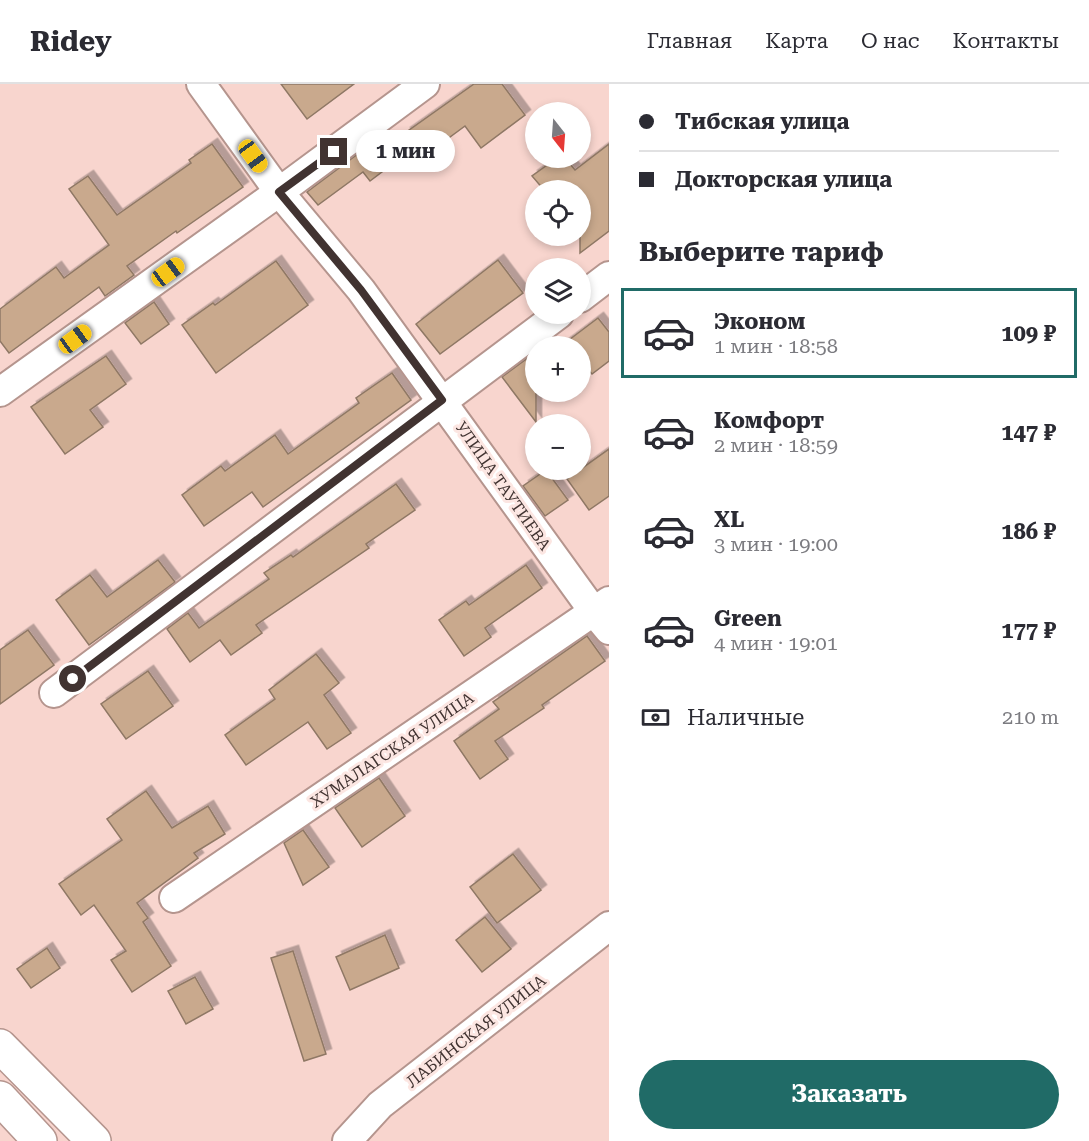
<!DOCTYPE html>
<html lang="ru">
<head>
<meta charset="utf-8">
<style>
	:root { --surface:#fff; --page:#f2f2f3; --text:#2b2b33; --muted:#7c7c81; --line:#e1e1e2; --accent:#206b67 }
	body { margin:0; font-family:"Roboto Serif",serif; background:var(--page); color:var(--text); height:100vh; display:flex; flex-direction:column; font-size:22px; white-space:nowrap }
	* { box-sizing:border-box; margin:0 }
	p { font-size:20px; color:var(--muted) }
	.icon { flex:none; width:33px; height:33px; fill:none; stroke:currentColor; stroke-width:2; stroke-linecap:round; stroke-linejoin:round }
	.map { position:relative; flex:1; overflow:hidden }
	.panel { display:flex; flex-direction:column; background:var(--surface); width:480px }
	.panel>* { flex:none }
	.guide { display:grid; align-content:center; height:132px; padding:0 30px; background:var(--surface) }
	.needle { width:39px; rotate:163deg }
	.controls { position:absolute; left:525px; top:18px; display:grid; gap:12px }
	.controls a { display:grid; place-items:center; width:66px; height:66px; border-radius:50%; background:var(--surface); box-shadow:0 3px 9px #0003; font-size:30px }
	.end { position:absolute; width:27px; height:27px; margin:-14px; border:8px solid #413331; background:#fff; box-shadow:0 0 0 3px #fff }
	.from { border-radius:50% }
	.bubble { position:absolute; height:42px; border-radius:21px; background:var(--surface); box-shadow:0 3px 9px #0003; font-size:20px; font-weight:700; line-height:42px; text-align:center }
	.car { position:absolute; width:18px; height:36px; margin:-18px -9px; border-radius:8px; box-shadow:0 0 4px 2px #0007; background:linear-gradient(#f5c518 24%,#345 0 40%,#f5c518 0 76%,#345 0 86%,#f5c518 0) }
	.guide b { display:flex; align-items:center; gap:21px; height:57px; font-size:22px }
	.guide b+b { border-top:2px solid var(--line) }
	.guide i { width:15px; height:15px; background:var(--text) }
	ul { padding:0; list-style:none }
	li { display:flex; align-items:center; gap:18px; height:90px; margin:0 12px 9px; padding:0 18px; border:3px solid transparent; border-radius:0px }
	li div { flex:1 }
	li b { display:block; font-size:22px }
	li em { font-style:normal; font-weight:700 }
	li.active { border-color:var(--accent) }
	li>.icon { width:54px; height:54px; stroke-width:1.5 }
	h2 { padding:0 30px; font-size:27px; line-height:72px }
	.pay { display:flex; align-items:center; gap:15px; height:66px; padding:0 30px; font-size:22px }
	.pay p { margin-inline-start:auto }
	.cta { display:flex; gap:12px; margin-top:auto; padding:12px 30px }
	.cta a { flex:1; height:69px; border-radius:36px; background:var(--accent); color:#fff; font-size:24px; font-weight:700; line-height:69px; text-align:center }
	header { display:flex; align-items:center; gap:36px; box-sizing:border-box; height:84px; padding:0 30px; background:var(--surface); border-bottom:2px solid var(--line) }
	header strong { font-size:28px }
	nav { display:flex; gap:33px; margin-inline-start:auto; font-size:21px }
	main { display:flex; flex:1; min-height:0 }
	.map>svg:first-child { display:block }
</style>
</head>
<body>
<header>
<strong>Ridey</strong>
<nav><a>Главная</a><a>Карта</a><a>О нас</a><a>Контакты</a></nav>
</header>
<main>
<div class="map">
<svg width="609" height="1057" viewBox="0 0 609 1057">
	<defs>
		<filter id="shadow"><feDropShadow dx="5.5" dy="-5.5" stdDeviation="0" flood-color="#0004"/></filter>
	</defs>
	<rect width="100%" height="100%" fill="#f8d5ce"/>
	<g fill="#c9a98d" stroke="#8f7865" stroke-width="1.5" filter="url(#shadow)">
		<path d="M281,0H354L307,35Z"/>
		<path d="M474,0H502L525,31L481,64L465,42L423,73L405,49Z"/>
		<path d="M382,52L399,75L370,97L363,88L318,121L307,108Z"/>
		<path d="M212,60L243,103L177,149L176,147L127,182L134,191L105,212L99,203L9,269L0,257V225L56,183L64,194L109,161L69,105L88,92L117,131L191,79L189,76Z"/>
		<path d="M609,60V147L580,169V106H544L532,92L557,74H565L575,86Z"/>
		<path d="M498,176L523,209L440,270L416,240Z"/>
		<path d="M276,177L308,221L216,289L182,241L213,219L215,221Z"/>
		<path d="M154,218L169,240L141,260L125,239Z"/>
		<path d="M598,234L609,248V277L592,290L580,276V262H561Z"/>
		<path d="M536,268V338L502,293Z"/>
		<path d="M106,272L126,300L90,326L103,343L65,370L31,323Z"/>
		<path d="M392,289L411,316L263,423L252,408L204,442L182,411L221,382L225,387L275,351L288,370L359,319L356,314Z"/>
		<path d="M609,365V412L589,426L567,395Z"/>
		<path d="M546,386L568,416L545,432L523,402Z"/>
		<path d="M396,400L415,426L366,460L369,464L256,541L262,549L231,571L220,556L190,578L167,545L188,529L199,544L269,495L264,489L291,471L293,473Z"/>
		<path d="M158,476L175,498L89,561L56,516L90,491L107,513Z"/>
		<path d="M526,481L542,504L485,544L491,553L464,572L439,536L466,517L469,521Z"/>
		<path d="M28,546L54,581L0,620V566Z"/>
		<path d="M587,552L605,577L542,621L544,624L495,657L508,675L480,695L454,657L499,625L493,618Z"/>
		<path d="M316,570L339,599L324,611L351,649L327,665L308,638L246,681L225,651L275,615L269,606Z"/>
		<path d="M148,587L173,622L126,655L101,620Z"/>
		<path d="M379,694L405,732L362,763L335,724Z"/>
		<path d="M146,707L172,744L208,722L225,750L194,769L198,774L137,819L148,834L143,838L171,882L132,908L111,876L126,867L94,821L81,831L59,800L122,756L107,735Z"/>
		<path d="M303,746L329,783L303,801L284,759Z"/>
		<path d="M513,770L541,806L497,839L470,803Z"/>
		<path d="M485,833L511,865L482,888L456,856Z"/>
		<path d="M385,851L399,884L350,906L336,873Z"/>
		<path d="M47,864L60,884L31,904L17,885Z"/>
		<path d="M293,867L326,970L304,977L271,874Z"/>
		<path d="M195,893L213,925L186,940L168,907Z"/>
	</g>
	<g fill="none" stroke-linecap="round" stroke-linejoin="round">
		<g stroke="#b5958e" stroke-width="32">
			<g id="minor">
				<path d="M201,0L279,108L361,206L594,528L609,546"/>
				<path d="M580,214L609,192"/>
				<path d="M0,308L279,108L425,0"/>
				<path d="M54,609L559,230"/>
				<path d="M174,814L609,517"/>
				<path d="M347,1057L380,1021L609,842"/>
			</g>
		</g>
		<g stroke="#b5958e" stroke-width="36">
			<g id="major">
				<path d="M0,962L94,1057"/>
				<path d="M0,1014L40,1057"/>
			</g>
		</g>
		<use href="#minor" stroke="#fff" stroke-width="28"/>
		<use href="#major" stroke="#fff" stroke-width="33"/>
	</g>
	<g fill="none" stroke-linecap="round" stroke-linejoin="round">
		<path stroke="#413331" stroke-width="8" d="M73,595L442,316L361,206L279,108L334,68"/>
	</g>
	<g text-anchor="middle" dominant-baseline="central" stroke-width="6" stroke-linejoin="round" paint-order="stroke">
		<g font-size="16" fill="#413331" stroke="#fce6e2">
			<text transform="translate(503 402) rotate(55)">УЛИЦА ТАУТИЕВА</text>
			<text transform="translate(392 666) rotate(-34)">ХУМАЛАГСКАЯ УЛИЦА</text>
			<text transform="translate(476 947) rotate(-38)">ЛАБИНСКАЯ УЛИЦА</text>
		</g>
	</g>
</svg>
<div class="controls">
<a><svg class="needle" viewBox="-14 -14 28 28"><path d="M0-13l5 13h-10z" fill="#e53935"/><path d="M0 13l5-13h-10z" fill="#7c7c81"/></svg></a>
<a><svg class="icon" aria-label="locate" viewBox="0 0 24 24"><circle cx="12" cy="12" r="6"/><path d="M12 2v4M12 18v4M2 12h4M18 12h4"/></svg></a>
<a><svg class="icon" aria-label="layers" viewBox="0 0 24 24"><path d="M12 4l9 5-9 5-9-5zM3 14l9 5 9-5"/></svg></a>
<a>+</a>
<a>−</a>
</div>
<i class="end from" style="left:73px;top:595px"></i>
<i class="end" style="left:334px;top:68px"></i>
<div class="bubble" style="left:356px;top:46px;width:99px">1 мин</div>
<i class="car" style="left:253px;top:72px;rotate:144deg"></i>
<i class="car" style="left:168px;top:188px;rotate:54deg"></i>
<i class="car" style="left:75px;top:255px;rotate:54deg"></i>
</div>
<section class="panel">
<div class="guide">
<b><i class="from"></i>Тибская улица</b>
<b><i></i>Докторская улица</b>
</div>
<h2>Выберите тариф</h2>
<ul>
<li class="active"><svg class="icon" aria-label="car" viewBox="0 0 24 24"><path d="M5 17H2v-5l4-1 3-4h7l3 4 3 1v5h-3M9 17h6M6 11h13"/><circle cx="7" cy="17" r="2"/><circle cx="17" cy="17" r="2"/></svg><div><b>Эконом</b><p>1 мин · 18:58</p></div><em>109 ₽</em></li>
<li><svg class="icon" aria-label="car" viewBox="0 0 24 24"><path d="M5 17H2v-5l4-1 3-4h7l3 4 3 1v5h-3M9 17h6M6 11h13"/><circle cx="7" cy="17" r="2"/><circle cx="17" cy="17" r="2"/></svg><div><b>Комфорт</b><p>2 мин · 18:59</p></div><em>147 ₽</em></li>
<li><svg class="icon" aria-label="car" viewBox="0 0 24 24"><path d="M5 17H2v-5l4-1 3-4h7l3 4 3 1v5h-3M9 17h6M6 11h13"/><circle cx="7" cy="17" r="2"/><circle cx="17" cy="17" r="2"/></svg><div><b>XL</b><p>3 мин · 19:00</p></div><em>186 ₽</em></li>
<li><svg class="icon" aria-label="car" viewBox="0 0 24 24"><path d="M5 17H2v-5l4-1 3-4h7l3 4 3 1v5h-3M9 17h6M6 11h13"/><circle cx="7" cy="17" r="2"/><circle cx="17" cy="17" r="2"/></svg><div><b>Green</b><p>4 мин · 19:01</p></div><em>177 ₽</em></li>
</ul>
<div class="pay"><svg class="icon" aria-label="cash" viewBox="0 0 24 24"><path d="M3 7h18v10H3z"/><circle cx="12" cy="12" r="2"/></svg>Наличные<p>210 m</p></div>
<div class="cta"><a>Заказать</a></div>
</section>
</main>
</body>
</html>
